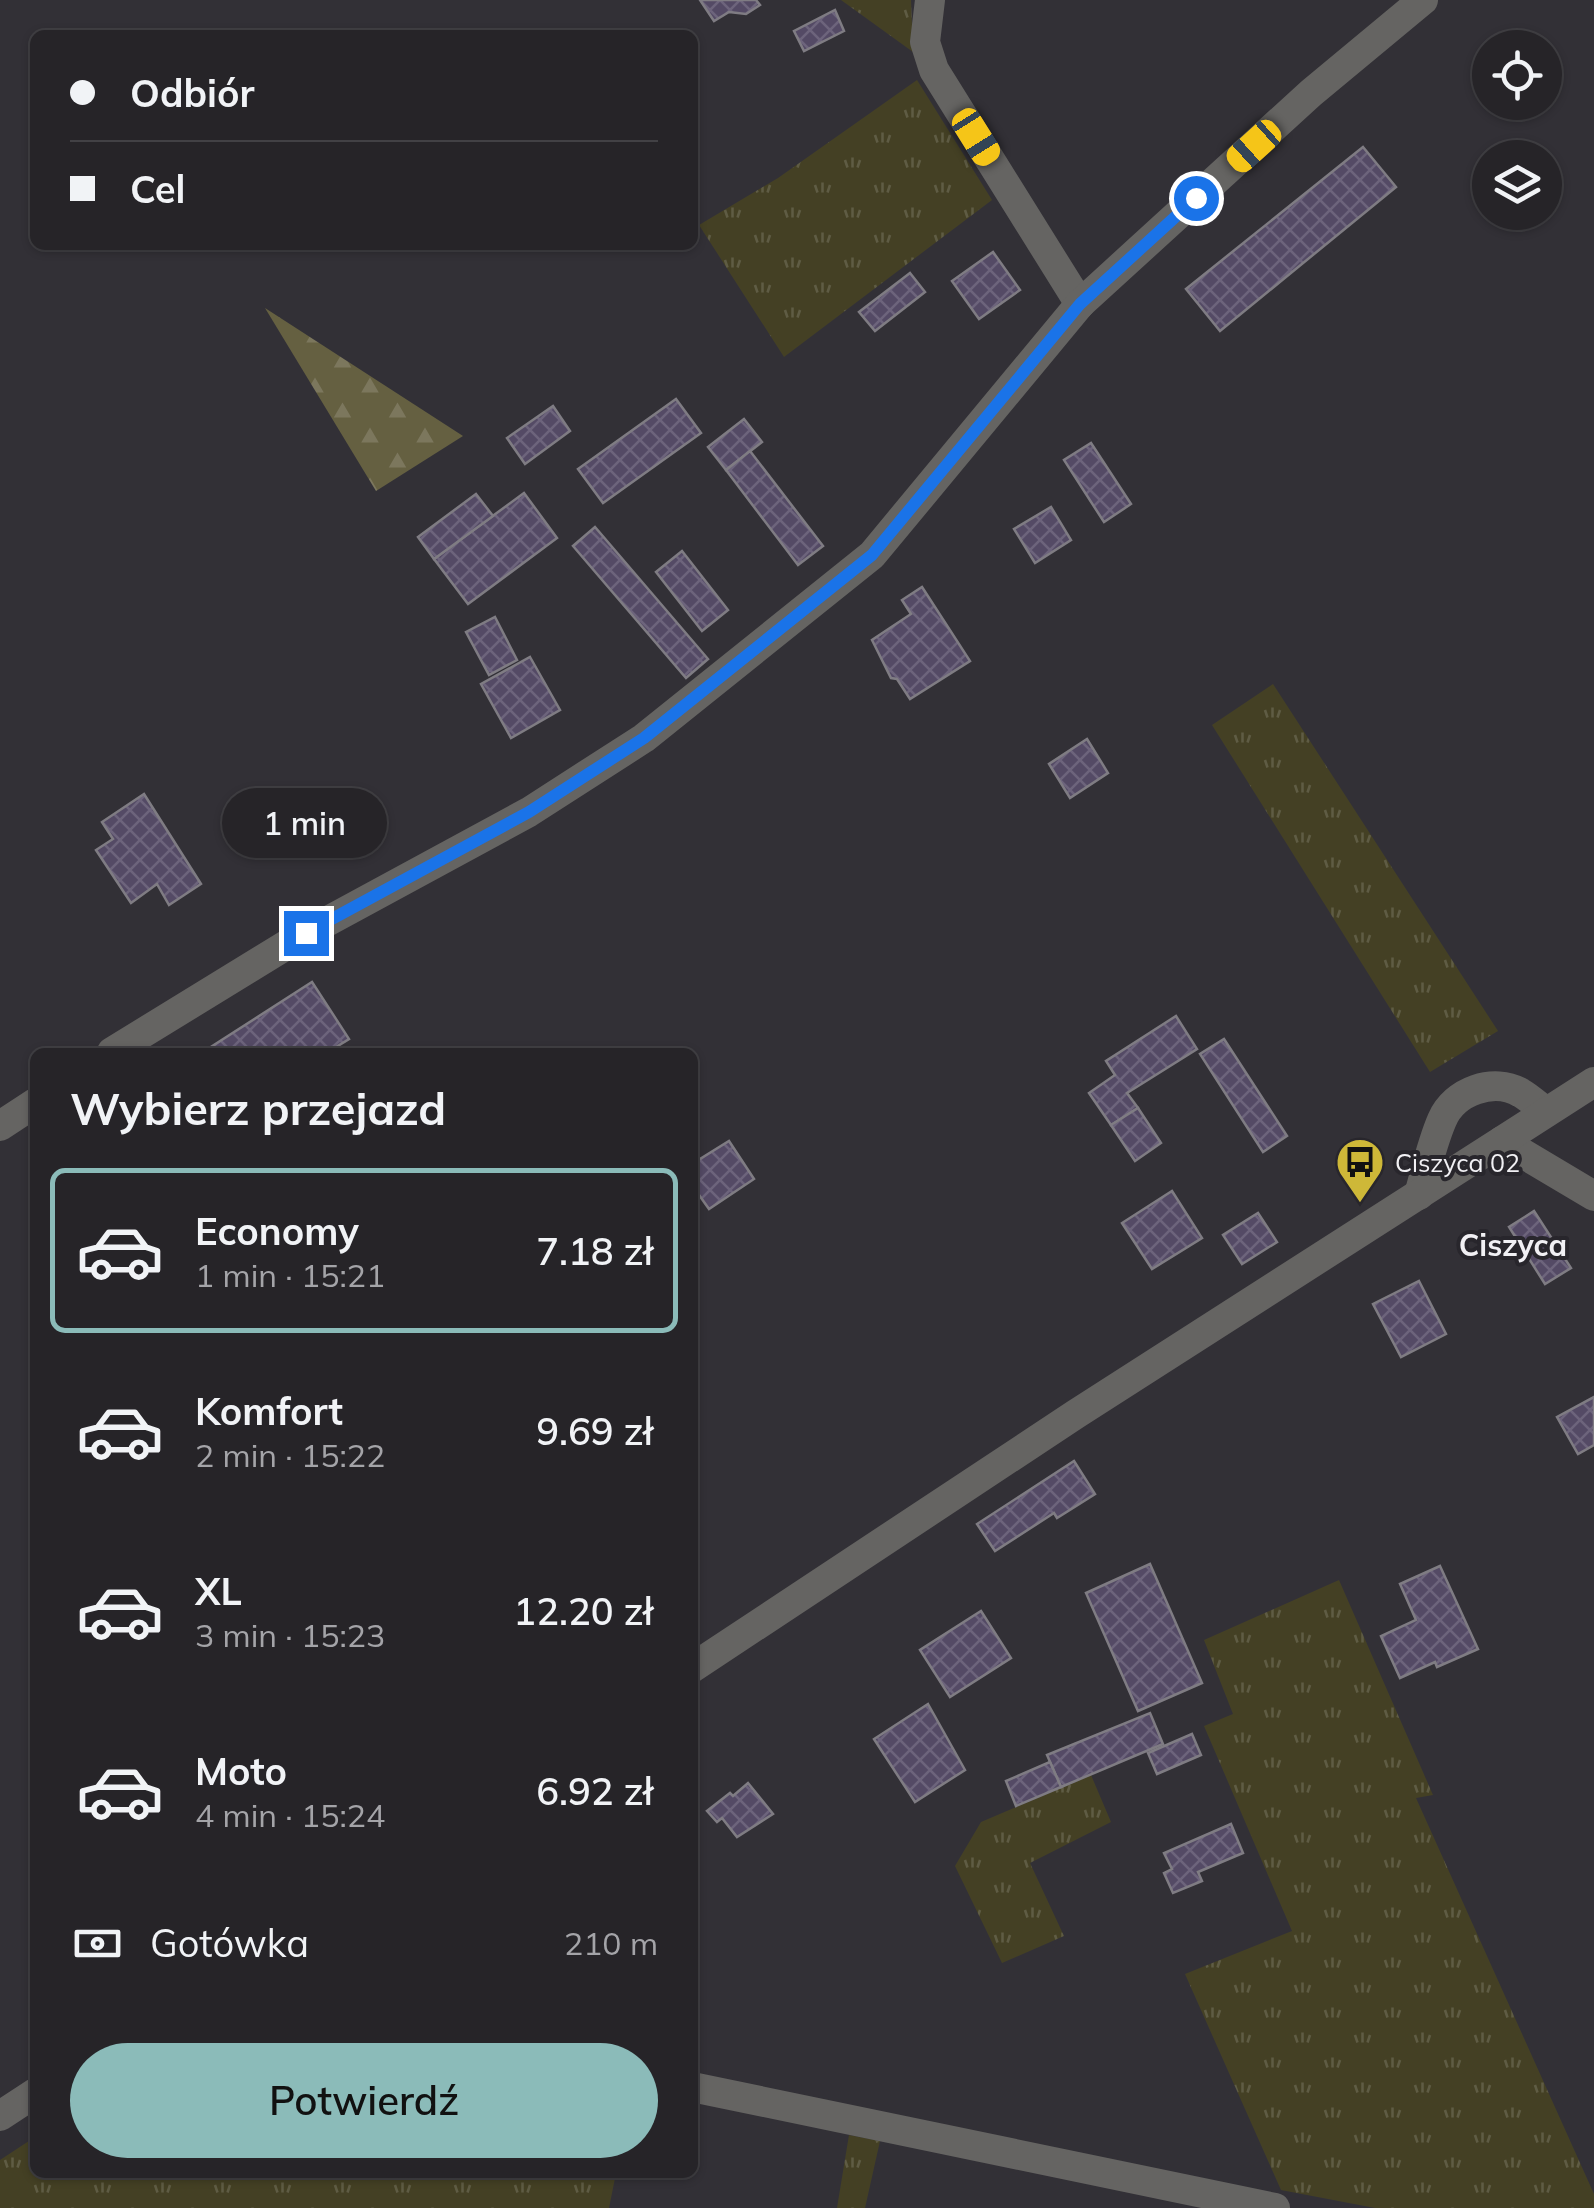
<!DOCTYPE html>
<html lang="pl">
<head>
<meta charset="utf-8">
<style>
	:root { --surface:#262428; --page:#323034; --text:#f1f3f6; --muted:#a4a4a8; --line:#424145; --accent:#8bbbb9 }
	body { margin:0; font-family:Mulish,sans-serif; background:var(--page); color:var(--text); height:100vh; display:flex; flex-direction:column; font-size:38px; white-space:nowrap }
	* { box-sizing:border-box; margin:0 }
	p { font-size:32px; color:var(--muted) }
	.icon { flex:none; width:55px; height:55px; fill:none; stroke:currentColor; stroke-width:2; stroke-linecap:round; stroke-linejoin:round }
	.map { position:relative; flex:1; overflow:hidden }
	.drawer { position:absolute; left:30px; top:1048px; width:668px; height:1130px; display:flex; flex-direction:column; background:var(--surface); border-radius:15px; box-shadow:0 2px 8px #0004,0 0 0 2px var(--line) }
	.drawer>* { flex:none }
	.hud { position:absolute; left:30px; top:30px; width:668px; height:220px; border-radius:15px; box-shadow:0 2px 8px #0004,0 0 0 2px var(--line); display:grid; align-content:center; height:220px; padding:0 40px; background:var(--surface) }
	.buttons { position:absolute; left:1472px; top:30px; display:grid; gap:20px }
	.buttons a { display:grid; place-items:center; width:90px; height:90px; border-radius:50%; background:var(--surface); box-shadow:0 2px 8px #0004,0 0 0 2px var(--line); font-size:50px }
	.end { position:absolute; width:45px; height:45px; margin:-22px; border:12px solid #1a73e8; background:#fff; box-shadow:0 0 0 5px #fff }
	.from { border-radius:50% }
	.bubble { position:absolute; height:70px; border-radius:35px; background:var(--surface); box-shadow:0 2px 8px #0004,0 0 0 2px var(--line); font-size:32px; font-weight:600; line-height:70px; text-align:center }
	.car { position:absolute; width:30px; height:60px; margin:-30px -15px; border-radius:12px; box-shadow:0 0 8px 2px #0007; background:linear-gradient(#f5c518 24%,#345 0 40%,#f5c518 0 76%,#345 0 86%,#f5c518 0) }
	.hud b { display:flex; align-items:center; gap:35px; height:95px; font-size:38px }
	.hud b+b { border-top:2px solid var(--line) }
	.hud i { width:25px; height:25px; background:var(--text) }
	ul { padding:0; list-style:none }
	li { display:flex; align-items:center; gap:30px; height:165px; margin:0 20px 15px; padding:0 20px; border:5px solid transparent; border-radius:15px }
	li div { flex:1 }
	li b { display:block; font-size:38px }
	li em { font-style:normal; font-weight:600 }
	li.current { border-color:var(--accent) }
	li>.icon { width:90px; height:90px; stroke-width:1.5 }
	h2 { padding:0 40px; font-size:45px; line-height:120px }
	.pay { display:flex; align-items:center; gap:25px; height:110px; padding:0 40px; font-size:38px }
	.pay p { margin-inline-start:auto }
	.cta { display:flex; gap:20px; margin-top:auto; padding:20px 40px }
	.cta a { flex:1; height:115px; border-radius:60px; background:var(--accent); color:#111; font-size:40px; font-weight:600; line-height:115px; text-align:center }
	.map>svg:first-child { display:block }
</style>
</head>
<body>
<div class="map">
<svg width="1594" height="2208" viewBox="0 0 1594 2208">
	<defs>
		<pattern id="grass-tufts" width="24" height="20" patternUnits="userSpaceOnUse" patternTransform="scale(2.5)"><rect width="24" height="20" fill="#444024"/><path d="M3 7l-1-3M5 7V3M7 7l1-3M15 17l-1-3M17 17v-4M19 17l1-3" fill="none" stroke="#5f5c44"/></pattern>
		<pattern id="forest-firs" width="22" height="20" patternUnits="userSpaceOnUse" patternTransform="scale(2.5)"><rect width="22" height="20" fill="#656041"/><path d="M5 1l3.5 6h-7zM16 11l3.5 6h-7z" fill="#7c775d"/></pattern>
		<pattern id="building-cross-hatch" width="8" height="8" patternUnits="userSpaceOnUse" patternTransform="scale(2.5)"><rect width="8" height="8" fill="#544a65"/><path d="M0 0l8 8M0 8l8-8" fill="none" stroke="#6d647c"/></pattern>
	</defs>
	<rect width="100%" height="100%" fill="#323036"/>
	<g fill="url(#grass-tufts)">
		<path d="M841,0H911L913,52Z"/>
		<path d="M917,80L992,200L784,357L699,225L778,178Z"/>
		<path d="M1273,684L1498,1031L1430,1072L1212,725Z"/>
		<path d="M1339,1580L1433,1795L1416,1798L1594,2194V2208H1375L1281,2190L1185,1974L1292,1931L1204,1726L1233,1714L1204,1640Z"/>
		<path d="M1091,1775L1111,1822L1030,1863L1064,1936L1002,1963L955,1866L981,1822Z"/>
		<path d="M849,2135L880,2141L865,2208H837Z"/>
		<path d="M35,2137V2172L616,2173L609,2208H0V2160Z"/>
	</g>
	<path fill="url(#forest-firs)" d="M265,308L463,436L376,491Z"/>
	<g fill="url(#building-cross-hatch)" stroke="#7f7c83" stroke-width="2.5">
		<path d="M700,0H756L760,5L746,14L729,12L714,21Z"/>
		<path d="M835,10L844,31L804,51L794,31Z"/>
		<path d="M1363,147L1396,187L1220,331L1186,289Z"/>
		<path d="M993,252L1020,290L979,319L952,281Z"/>
		<path d="M910,273L925,292L875,331L859,312Z"/>
		<path d="M676,399L701,433L603,503L578,469Z"/>
		<path d="M553,406L570,431L525,464L507,438Z"/>
		<path d="M744,419L762,442L726,470L708,447Z"/>
		<path d="M1091,443L1131,504L1104,522L1064,460Z"/>
		<path d="M750,451L823,546L798,565L726,470Z"/>
		<path d="M524,493L557,538L468,604L434,559Z"/>
		<path d="M476,494L493,516L434,559L418,537Z"/>
		<path d="M1051,507L1071,540L1035,563L1014,529Z"/>
		<path d="M595,527L708,659L686,678L573,546Z"/>
		<path d="M682,551L728,610L702,631L656,572Z"/>
		<path d="M922,587L970,661L910,699L897,679L891,678L872,640L911,614L902,600Z"/>
		<path d="M495,617L517,660L489,675L466,632Z"/>
		<path d="M530,657L560,710L511,738L481,684Z"/>
		<path d="M1087,739L1108,773L1070,798L1049,764Z"/>
		<path d="M144,794L201,884L169,905L157,884L131,903L96,850L113,839L102,822Z"/>
		<path d="M312,982L349,1039L328,1052H203Z"/>
		<path d="M1176,1016L1197,1049L1127,1093L1138,1108L1111,1125L1089,1093L1115,1075L1106,1061Z"/>
		<path d="M1224,1039L1287,1136L1263,1152L1200,1054Z"/>
		<path d="M1138,1108L1161,1143L1135,1161L1111,1125Z"/>
		<path d="M729,1141L754,1179L709,1209L692,1185V1164Z"/>
		<path d="M1172,1191L1202,1238L1152,1269L1122,1223Z"/>
		<path d="M1534,1211L1571,1268L1545,1284L1509,1227Z"/>
		<path d="M1258,1213L1277,1242L1242,1264L1223,1235Z"/>
		<path d="M1419,1281L1446,1334L1401,1357L1373,1304Z"/>
		<path d="M1594,1397V1445L1578,1454L1557,1417Z"/>
		<path d="M1074,1461L1095,1494L1057,1518L1054,1513L995,1551L977,1524Z"/>
		<path d="M1150,1564L1202,1683L1138,1711L1086,1593Z"/>
		<path d="M1440,1566L1478,1649L1437,1667L1435,1662L1400,1678L1381,1636L1416,1620L1400,1584Z"/>
		<path d="M981,1611L1011,1658L950,1697L920,1650Z"/>
		<path d="M928,1704L965,1770L915,1802L874,1739Z"/>
		<path d="M1150,1713L1163,1744L1061,1787L1047,1755Z"/>
		<path d="M1192,1734L1201,1755L1157,1774L1148,1753Z"/>
		<path d="M1050,1762L1061,1787L1016,1806L1006,1781Z"/>
		<path d="M748,1783L773,1814L737,1837L722,1818L717,1822L707,1811L730,1793L733,1796Z"/>
		<path d="M1231,1824L1243,1853L1198,1872L1202,1881L1173,1893L1164,1873L1172,1869L1164,1853Z"/>
	</g>
	<g fill="none" stroke-linecap="round" stroke-linejoin="round">
		<g stroke="#656462" stroke-width="30">
			<path d="M930,0L925,42L934,70L1080,304"/>
			<path d="M112,1052L306,933L529,812L644,738L872,555L1080,304L1311,93L1423,0"/>
			<path d="M0,1126L35,1103"/>
			<path d="M1502,1141L1594,1196"/>
			<path d="M1419,1195C1426,1170 1432,1143 1442,1120C1454,1091 1494,1077 1521,1093C1530,1098 1538,1106 1546,1112"/>
			<path d="M692,1668L1076,1414L1594,1082"/>
			<path d="M692,2087L1275,2208"/>
			<path d="M0,2116L35,2093"/>
		</g>
	</g>
	<g fill="none" stroke-linecap="round" stroke-linejoin="round">
		<path stroke="#1a73e8" stroke-width="12" d="M306,933L529,812L644,738L872,555L1080,304L1196,198"/>
	</g>
	<defs>
		<g id="bus-pin" transform="scale(2.5)"><path d="M0 17L-7.5 6A9.5 9.5 0 1 1 7.5 6Z" fill="#ceb838" stroke="#28262c"/><path d="M-5-6H5V4H4V6H2V4H-2V6H-4V4H-5ZM-3.5-4V0h7V-4ZM-3.5 1.2v1.5H-2V1.2ZM2 1.2v1.5H3.5V1.2Z" fill="#111"/></g>
	</defs>
	<g fill-rule="evenodd">
		<use href="#bus-pin" x="1360" y="1162"/>
	</g>
	<g text-anchor="middle" dominant-baseline="central" stroke-width="8" stroke-linejoin="round" paint-order="stroke">
		<g font-size="25" fill="#f1f0f4" stroke="#28262c" text-anchor="start">
			<text x="1395" y="1162">Ciszyca 02</text>
		</g>
		<g font-size="30" font-weight="bold" fill="#f1f0f4" stroke="#28262c">
			<text x="1513" y="1245">Ciszyca</text>
		</g>
	</g>
</svg>
<div class="buttons">
<a><svg class="icon" aria-label="locate" viewBox="0 0 24 24"><circle cx="12" cy="12" r="6"/><path d="M12 2v4M12 18v4M2 12h4M18 12h4"/></svg></a>
<a><svg class="icon" aria-label="layers" viewBox="0 0 24 24"><path d="M12 4l9 5-9 5-9-5zM3 14l9 5 9-5"/></svg></a>
</div>
<i class="end from" style="left:1196px;top:198px"></i>
<i class="end" style="left:306px;top:933px"></i>
<div class="bubble" style="left:222px;top:788px;width:165px">1 min</div>
<i class="car" style="left:976px;top:137px;rotate:148deg"></i>
<i class="car" style="left:1254px;top:146px;rotate:228deg"></i>
<div class="hud">
<b><i class="from"></i>Odbiór</b>
<b><i></i>Cel</b>
</div>
<section class="drawer">
<h2>Wybierz przejazd</h2>
<ul>
<li class="current"><svg class="icon" aria-label="car" viewBox="0 0 24 24"><path d="M5 17H2v-5l4-1 3-4h7l3 4 3 1v5h-3M9 17h6M6 11h13"/><circle cx="7" cy="17" r="2"/><circle cx="17" cy="17" r="2"/></svg><div><b>Economy</b><p>1 min · 15:21</p></div><em>7.18 zł</em></li>
<li><svg class="icon" aria-label="car" viewBox="0 0 24 24"><path d="M5 17H2v-5l4-1 3-4h7l3 4 3 1v5h-3M9 17h6M6 11h13"/><circle cx="7" cy="17" r="2"/><circle cx="17" cy="17" r="2"/></svg><div><b>Komfort</b><p>2 min · 15:22</p></div><em>9.69 zł</em></li>
<li><svg class="icon" aria-label="car" viewBox="0 0 24 24"><path d="M5 17H2v-5l4-1 3-4h7l3 4 3 1v5h-3M9 17h6M6 11h13"/><circle cx="7" cy="17" r="2"/><circle cx="17" cy="17" r="2"/></svg><div><b>XL</b><p>3 min · 15:23</p></div><em>12.20 zł</em></li>
<li><svg class="icon" aria-label="car" viewBox="0 0 24 24"><path d="M5 17H2v-5l4-1 3-4h7l3 4 3 1v5h-3M9 17h6M6 11h13"/><circle cx="7" cy="17" r="2"/><circle cx="17" cy="17" r="2"/></svg><div><b>Moto</b><p>4 min · 15:24</p></div><em>6.92 zł</em></li>
</ul>
<div class="pay"><svg class="icon" aria-label="cash" viewBox="0 0 24 24"><path d="M3 7h18v10H3z"/><circle cx="12" cy="12" r="2"/></svg>Gotówka<p>210 m</p></div>
<div class="cta"><a>Potwierdź</a></div>
</section>
</div>
</body>
</html>
